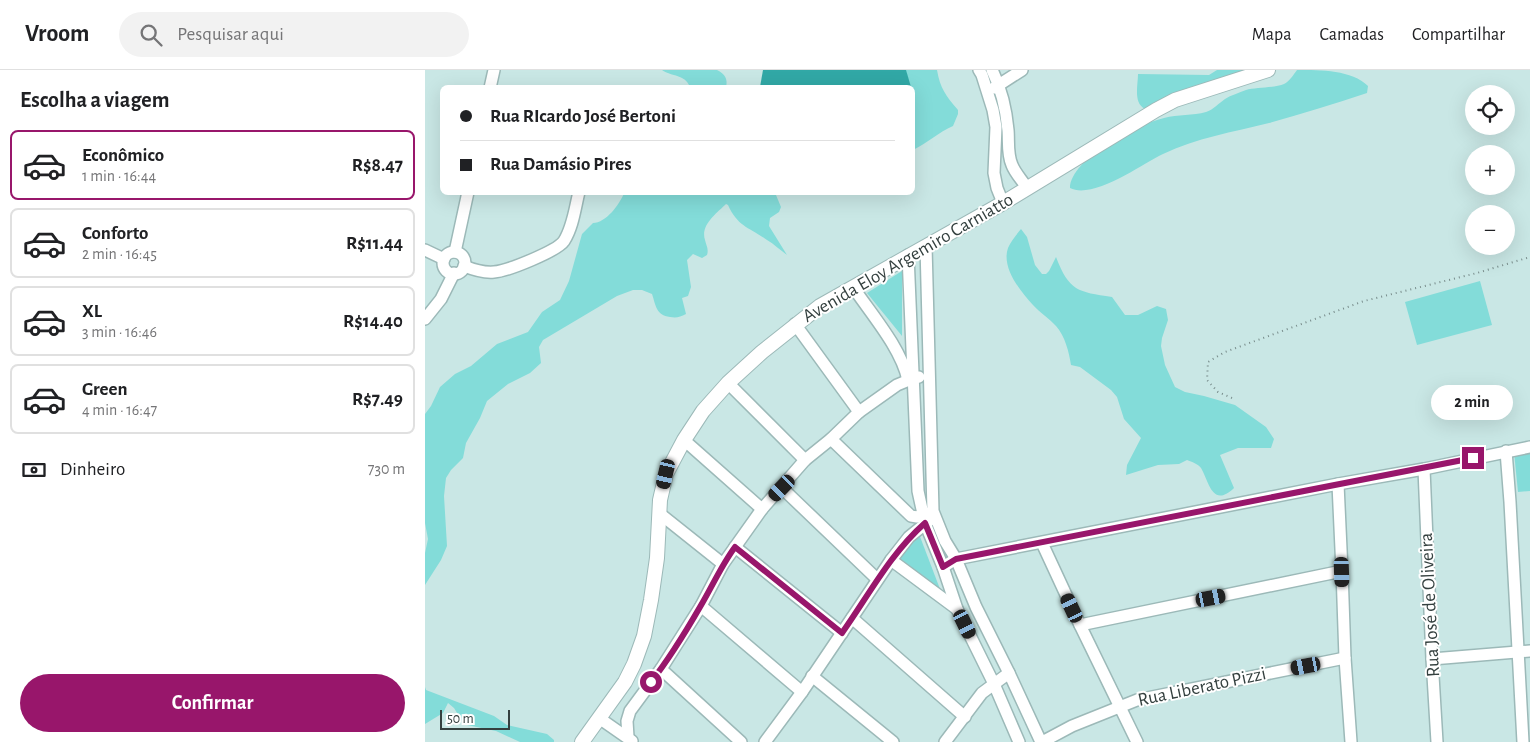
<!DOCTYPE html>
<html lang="pt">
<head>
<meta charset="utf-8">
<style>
	:root { --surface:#fff; --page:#f2f2f2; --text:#202124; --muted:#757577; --line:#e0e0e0; --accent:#98166b }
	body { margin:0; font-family:"Alegreya Sans",sans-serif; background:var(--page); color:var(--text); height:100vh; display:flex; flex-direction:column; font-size:19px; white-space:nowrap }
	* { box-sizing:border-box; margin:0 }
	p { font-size:16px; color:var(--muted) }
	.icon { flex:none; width:28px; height:28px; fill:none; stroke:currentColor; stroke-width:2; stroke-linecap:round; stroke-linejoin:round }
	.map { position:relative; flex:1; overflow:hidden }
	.panel { display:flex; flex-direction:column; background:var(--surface); width:425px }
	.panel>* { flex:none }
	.hud { position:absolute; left:15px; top:15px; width:475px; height:110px; border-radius:8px; box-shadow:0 5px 20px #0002; display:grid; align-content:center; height:110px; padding:0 20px; background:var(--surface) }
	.controls { position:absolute; left:1040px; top:15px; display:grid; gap:10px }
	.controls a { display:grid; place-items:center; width:50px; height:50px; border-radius:50%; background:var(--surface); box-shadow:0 5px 20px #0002; font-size:25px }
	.scale { position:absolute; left:15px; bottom:12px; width:70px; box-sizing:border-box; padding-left:5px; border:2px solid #34403f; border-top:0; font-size:14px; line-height:18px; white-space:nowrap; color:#34403f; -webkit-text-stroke:4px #fff; paint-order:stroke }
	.end { position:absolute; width:22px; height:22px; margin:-11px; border:6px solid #98166b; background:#fff; box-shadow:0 0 0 2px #fff }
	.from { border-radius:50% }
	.bubble { position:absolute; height:35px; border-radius:18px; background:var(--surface); box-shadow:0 5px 20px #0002; font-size:16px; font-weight:700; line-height:35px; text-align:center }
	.car { position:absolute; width:15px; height:30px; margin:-15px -8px; border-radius:6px; box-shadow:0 0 4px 1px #0007; background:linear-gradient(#222 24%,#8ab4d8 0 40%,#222 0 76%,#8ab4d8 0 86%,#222 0) }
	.hud b { display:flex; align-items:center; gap:18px; height:48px; font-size:19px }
	.hud b+b { border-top:1px solid var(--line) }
	.hud i { width:12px; height:12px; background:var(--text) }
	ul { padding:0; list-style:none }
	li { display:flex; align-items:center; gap:15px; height:70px; margin:0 10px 8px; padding:0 10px; border:2px solid var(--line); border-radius:8px }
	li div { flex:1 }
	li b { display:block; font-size:19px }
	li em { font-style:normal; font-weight:700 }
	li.active { border-color:var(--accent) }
	li>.icon { width:45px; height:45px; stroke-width:1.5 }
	h2 { padding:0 20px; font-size:22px; line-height:60px }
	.pay { display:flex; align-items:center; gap:12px; height:55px; padding:0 20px; font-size:19px }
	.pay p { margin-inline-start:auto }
	.action { display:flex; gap:10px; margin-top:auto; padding:10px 20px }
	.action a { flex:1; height:58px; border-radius:30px; background:var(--accent); color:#fff; font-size:20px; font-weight:700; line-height:58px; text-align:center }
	header { display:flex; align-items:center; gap:30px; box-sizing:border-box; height:70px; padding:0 25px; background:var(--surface); border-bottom:1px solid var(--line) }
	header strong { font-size:24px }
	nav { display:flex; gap:28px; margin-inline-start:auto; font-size:18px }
	.search { width:350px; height:45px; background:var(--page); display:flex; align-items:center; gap:12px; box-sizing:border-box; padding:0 18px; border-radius:28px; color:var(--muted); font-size:19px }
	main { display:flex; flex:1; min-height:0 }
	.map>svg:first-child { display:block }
</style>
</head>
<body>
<header>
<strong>Vroom</strong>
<div class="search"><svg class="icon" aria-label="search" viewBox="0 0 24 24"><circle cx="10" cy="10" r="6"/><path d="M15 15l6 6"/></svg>Pesquisar aqui</div>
<nav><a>Mapa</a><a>Camadas</a><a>Compartilhar</a></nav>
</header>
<main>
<section class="panel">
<h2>Escolha a viagem</h2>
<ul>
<li class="active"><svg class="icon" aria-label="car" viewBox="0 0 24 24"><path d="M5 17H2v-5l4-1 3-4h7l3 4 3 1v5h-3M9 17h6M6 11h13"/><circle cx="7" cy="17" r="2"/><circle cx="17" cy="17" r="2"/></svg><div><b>Econômico</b><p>1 min · 16:44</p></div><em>R$8.47</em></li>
<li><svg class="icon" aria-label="car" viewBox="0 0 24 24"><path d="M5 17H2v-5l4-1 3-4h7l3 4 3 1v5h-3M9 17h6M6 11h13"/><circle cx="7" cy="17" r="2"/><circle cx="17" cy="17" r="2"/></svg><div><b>Conforto</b><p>2 min · 16:45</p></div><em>R$11.44</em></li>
<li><svg class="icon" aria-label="car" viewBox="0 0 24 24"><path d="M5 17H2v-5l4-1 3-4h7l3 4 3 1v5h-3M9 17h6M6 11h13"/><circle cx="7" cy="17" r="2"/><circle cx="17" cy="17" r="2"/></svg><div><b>XL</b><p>3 min · 16:46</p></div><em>R$14.40</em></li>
<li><svg class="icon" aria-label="car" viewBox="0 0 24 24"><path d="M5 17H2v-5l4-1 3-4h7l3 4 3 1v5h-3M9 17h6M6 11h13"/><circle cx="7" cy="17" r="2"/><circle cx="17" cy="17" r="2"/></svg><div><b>Green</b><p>4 min · 16:47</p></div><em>R$7.49</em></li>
</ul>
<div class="pay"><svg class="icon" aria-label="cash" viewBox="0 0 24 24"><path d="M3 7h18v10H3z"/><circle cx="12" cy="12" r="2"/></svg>Dinheiro<p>730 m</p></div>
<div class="action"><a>Confirmar</a></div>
</section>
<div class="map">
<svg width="1105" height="672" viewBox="0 0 1105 672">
	<rect width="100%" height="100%" fill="#c9e7e5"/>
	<g fill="#83dcd9">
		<path d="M237,0H292C300,4 303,9 301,17H265C260,4 247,7 237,0Z"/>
		<path d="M463,0H512C515,18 521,26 533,40V44L528,56C514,62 502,73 488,80V18L468,17Z"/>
		<path d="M792,0H851L837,5L720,39C708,33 713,15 713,4L784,5Z"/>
		<path d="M872,0C896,0 927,0 943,16L942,23C909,34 877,44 844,53C808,62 771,68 738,84C717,94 668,130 645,118C646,88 713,54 739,48C753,44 768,46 781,42C788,40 794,33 800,29C806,25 814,23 821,20C831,17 851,18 859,14C864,12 869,4 872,0Z"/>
		<path d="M199,123H351V125L356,137L354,142L345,148L344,156L362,185C355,180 349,174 342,170C324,157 313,157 303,135L301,134C292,143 275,155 280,170C281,175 284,179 282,185L277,188L268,184L262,190L266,217L263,226L257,228L261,244C255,247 252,248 245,247C231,245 231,236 227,224L217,220H208L192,226L118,270L114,277L116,293L105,303L83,314L62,331L55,348L41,373L38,388L26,400L21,408L19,426L22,476L16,490L0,515V483L3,469L0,453V344L6,336L15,317L30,304L46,296L72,274L103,262L117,242L135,230L144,211L157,164L168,153C181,153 195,134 199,123Z"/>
		<path d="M596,159L602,167L610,195L617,204H621L624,201L631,187C644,221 653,222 687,227L700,245H713L732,236L741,239L743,250L737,268L736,276L740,295L750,317L760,322L779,326L810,335L841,357L849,369L846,378H813L795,385L809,418C787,439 784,411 776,398C773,394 767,392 762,390L754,394L733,395L701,405L702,395L716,368L699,349L692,327L686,320L655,297L646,295C644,282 640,266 631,256C624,248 615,243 608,235C596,222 576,198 583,178C586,171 591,165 596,159Z"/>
		<path d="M477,201V266L442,223Z"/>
		<path d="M1055,211L1067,255L992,275L980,232Z"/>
		<path d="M1105,379V421L1093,422L1089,382Z"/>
		<path d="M494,464L515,519L473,488Z"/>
		<path d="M0,617L1,620L69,646L82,655L122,664L129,670V672H95L71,661L42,655L37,651L29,638L23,633L18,643L0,654Z"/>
	</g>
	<path fill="#31a8a6" d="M338,0H481L486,17H335Z"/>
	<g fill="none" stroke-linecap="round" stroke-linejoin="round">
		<g stroke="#9cb9b8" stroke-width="14">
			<g id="minor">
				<path d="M554,0L557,5L568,40L571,57L569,103L572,118L578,133"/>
				<path d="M567,0C577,20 581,38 583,60C584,71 582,84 587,95C590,103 597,110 602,118"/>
				<path d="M65,18L69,0"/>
				<path d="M569,18L597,0"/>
				<path d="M501,176L508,441L520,471L531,489L551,537L584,603L616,672"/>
				<path d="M0,180L19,189"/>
				<path d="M30,182L43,122"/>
				<circle cx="29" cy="193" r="11"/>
				<path d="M483,185L493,421L500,453L518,497L532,539L569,614L594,672"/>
				<path d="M39,196C49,200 58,203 69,202C83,201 132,181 139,171C148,157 150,138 154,122"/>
				<path d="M428,217C447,245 476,278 483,310"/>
				<path d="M0,249L16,229L29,203"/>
				<path d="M370,254L434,342"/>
				<path d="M303,313L380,390"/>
				<path d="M406,369L486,446L492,447L504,443"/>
				<path d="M259,370L337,439"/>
				<path d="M1081,381L1085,432L1098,672"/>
				<path d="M999,399L1007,589L1012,672"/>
				<path d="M913,414L917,501L920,588L926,672"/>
				<path d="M357,418L452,509"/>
				<path d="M234,443L298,494"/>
				<path d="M617,473L655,555L712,672"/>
				<path d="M310,477L417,563"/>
				<path d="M466,490L532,539"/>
				<path d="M518,497L531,489L913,414L999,399L1105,377"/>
				<path d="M276,536L377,622"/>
				<path d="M427,548L540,647"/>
				<path d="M655,555L917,501"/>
				<path d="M1007,589L1105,581"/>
				<path d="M236,599L316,672"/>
				<path d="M387,606L468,672"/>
				<path d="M174,648L207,671"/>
				<path d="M203,667L202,651L205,641L236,599L276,536L298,494L337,439L380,390L406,369L434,342L472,315L489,308L494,307"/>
				<path d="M340,672L377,622L466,490L484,467L505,450"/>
				<path d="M520,672L557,623L584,603"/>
				<path d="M617,672L647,656L712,630L920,588"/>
			</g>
		</g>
		<g stroke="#9cb9b8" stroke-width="16">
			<path id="tertiary" d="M157,672L200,612L209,594L219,566L226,530L232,488L235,430L241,404L259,370L278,341L303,313L337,282L395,236L578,133L731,40L750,30L843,0"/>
		</g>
		<path stroke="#788c8b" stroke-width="2" stroke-dasharray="1 4" stroke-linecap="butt" d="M807,328L793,322L782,310L783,292L800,282L939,231L1052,203L1105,187"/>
		<use href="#minor" stroke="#fff" stroke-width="11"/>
		<use href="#tertiary" stroke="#fff" stroke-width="14"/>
	</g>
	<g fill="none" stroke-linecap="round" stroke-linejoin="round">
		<path stroke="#98166b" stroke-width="6" d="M226,612C244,589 260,563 275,537C287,517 296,496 310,477L417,563C444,525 465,484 500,453L518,497L531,489L1048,388"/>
	</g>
	<g text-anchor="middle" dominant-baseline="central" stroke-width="4" stroke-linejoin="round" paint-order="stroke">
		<g font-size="19" fill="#34403f" stroke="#fff">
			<text transform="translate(483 188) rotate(-30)">Avenida Eloy Argemiro Carniatto</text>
			<text transform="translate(1005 535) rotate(-93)">Rua José de Oliveira</text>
			<text transform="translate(777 617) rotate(-12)">Rua Liberato Pizzi</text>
		</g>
	</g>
</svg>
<div class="controls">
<a><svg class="icon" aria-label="locate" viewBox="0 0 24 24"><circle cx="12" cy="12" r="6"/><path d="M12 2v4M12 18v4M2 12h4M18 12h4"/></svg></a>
<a>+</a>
<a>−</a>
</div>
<div class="scale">50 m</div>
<i class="end from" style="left:226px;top:612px"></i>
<i class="end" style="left:1048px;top:388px"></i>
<div class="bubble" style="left:1006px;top:315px;width:82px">2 min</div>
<i class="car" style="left:241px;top:404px;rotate:193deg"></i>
<i class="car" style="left:357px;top:418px;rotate:224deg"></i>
<i class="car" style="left:917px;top:502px;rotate:178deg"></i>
<i class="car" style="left:786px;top:528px;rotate:79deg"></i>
<i class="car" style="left:647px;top:538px;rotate:335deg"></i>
<i class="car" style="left:540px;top:554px;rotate:154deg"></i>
<i class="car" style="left:881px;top:596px;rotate:259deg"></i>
<div class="hud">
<b><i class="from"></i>Rua RIcardo José Bertoni</b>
<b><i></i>Rua Damásio Pires</b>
</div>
</div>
</main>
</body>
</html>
